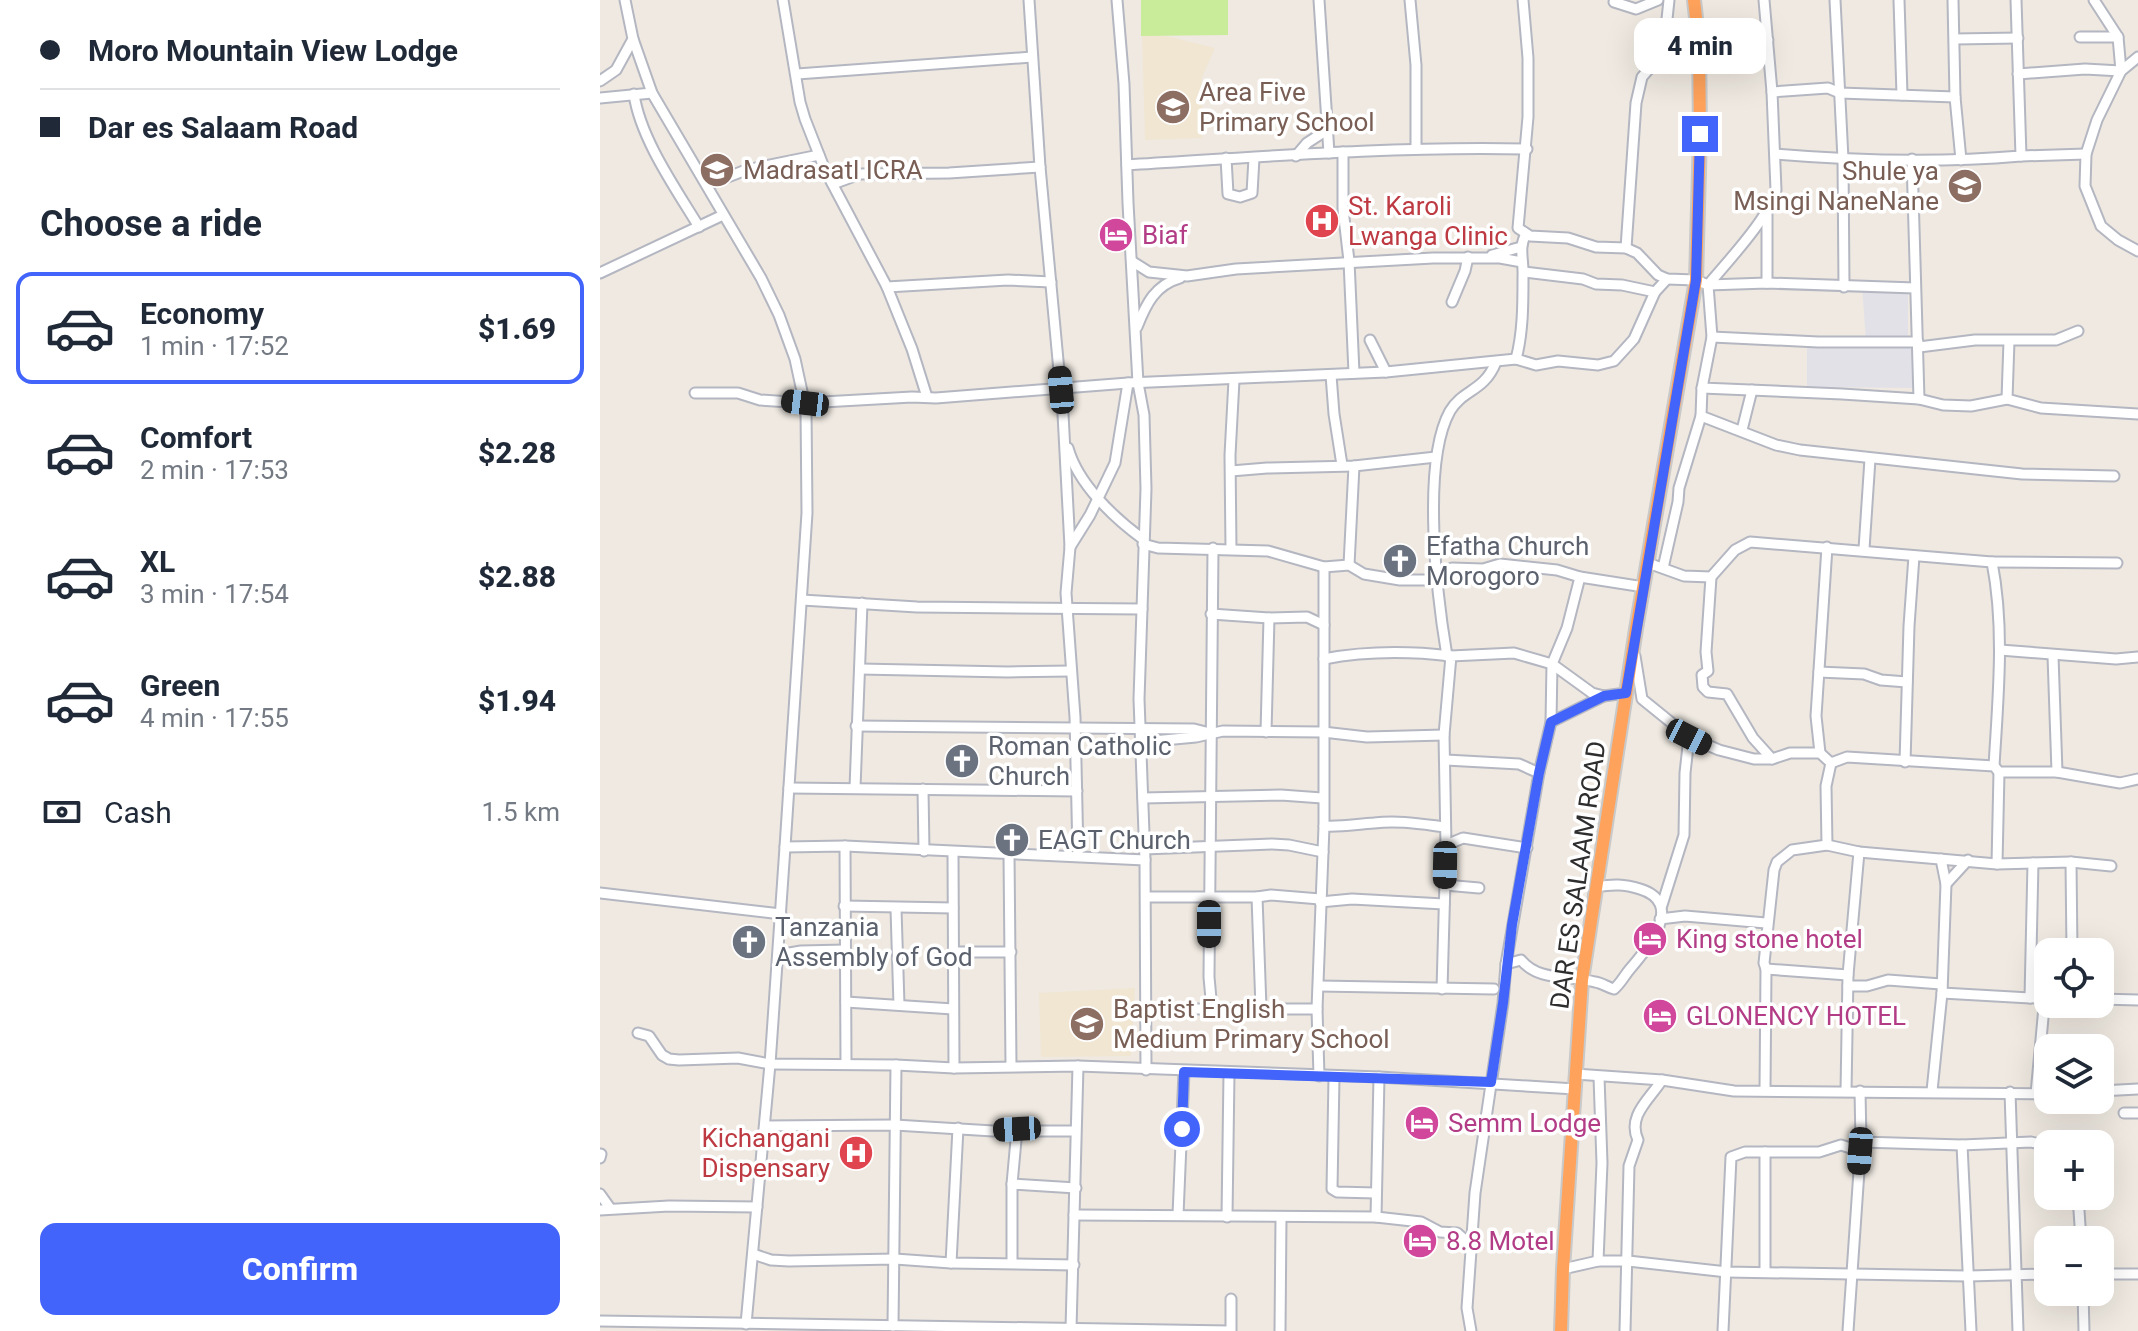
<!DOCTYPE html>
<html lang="en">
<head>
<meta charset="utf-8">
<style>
	:root { --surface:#fff; --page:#f2f2f3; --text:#1f2937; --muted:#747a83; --line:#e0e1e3; --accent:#4264fb }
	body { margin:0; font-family:Roboto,sans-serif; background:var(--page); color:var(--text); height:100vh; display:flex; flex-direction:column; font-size:30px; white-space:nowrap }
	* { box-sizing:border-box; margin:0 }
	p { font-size:26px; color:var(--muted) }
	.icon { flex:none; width:44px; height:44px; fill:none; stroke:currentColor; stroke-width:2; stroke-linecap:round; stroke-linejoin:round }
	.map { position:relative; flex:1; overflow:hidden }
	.drawer { display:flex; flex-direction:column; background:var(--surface); width:600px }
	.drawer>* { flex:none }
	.banner { display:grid; align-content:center; height:176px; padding:0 40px; background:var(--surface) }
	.fabs { position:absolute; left:1434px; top:938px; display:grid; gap:16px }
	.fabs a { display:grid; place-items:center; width:80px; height:80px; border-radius:16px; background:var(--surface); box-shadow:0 8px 32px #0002; font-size:40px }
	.end { position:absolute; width:36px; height:36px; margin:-18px; border:10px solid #4264fb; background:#fff; box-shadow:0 0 0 4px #fff }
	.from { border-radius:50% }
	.bubble { position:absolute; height:56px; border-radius:16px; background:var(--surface); box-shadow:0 8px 32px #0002; font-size:26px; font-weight:800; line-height:56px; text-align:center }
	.car { position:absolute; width:24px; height:48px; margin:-24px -12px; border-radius:10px; box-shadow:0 0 6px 2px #0007; background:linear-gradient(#222 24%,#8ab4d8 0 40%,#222 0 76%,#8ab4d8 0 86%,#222 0) }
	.banner b { display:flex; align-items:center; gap:28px; height:76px; font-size:30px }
	.banner b+b { border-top:2px solid var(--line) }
	.banner i { width:20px; height:20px; background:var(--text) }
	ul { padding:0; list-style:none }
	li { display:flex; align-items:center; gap:24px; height:112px; margin:0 16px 12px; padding:0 24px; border:4px solid transparent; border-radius:16px }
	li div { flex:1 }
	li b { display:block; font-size:30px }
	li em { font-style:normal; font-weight:800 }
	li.current { border-color:var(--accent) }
	li>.icon { width:72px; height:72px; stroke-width:1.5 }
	h2 { padding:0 40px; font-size:36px; line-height:96px }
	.pay { display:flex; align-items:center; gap:20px; height:88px; padding:0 40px; font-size:30px }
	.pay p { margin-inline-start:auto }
	.cta { display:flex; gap:16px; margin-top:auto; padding:16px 40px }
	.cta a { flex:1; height:92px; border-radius:16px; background:var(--accent); color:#fff; font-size:32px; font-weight:800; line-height:92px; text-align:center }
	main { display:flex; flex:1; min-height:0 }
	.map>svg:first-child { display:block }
</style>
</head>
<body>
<main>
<section class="drawer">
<div class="banner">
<b><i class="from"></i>Moro Mountain View Lodge</b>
<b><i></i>Dar es Salaam Road</b>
</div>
<h2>Choose a ride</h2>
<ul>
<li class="current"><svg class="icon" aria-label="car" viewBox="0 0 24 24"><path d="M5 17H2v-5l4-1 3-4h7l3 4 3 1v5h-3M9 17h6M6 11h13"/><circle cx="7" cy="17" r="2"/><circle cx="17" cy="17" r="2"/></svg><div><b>Economy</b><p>1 min · 17:52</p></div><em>$1.69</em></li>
<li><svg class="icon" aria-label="car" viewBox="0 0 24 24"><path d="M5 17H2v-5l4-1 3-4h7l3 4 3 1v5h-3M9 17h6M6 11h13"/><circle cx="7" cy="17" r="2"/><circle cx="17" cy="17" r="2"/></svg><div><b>Comfort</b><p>2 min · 17:53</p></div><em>$2.28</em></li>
<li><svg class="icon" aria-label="car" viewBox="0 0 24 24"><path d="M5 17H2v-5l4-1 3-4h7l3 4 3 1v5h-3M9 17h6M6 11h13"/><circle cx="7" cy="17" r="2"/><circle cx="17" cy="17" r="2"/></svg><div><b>XL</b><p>3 min · 17:54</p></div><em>$2.88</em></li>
<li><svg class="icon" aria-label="car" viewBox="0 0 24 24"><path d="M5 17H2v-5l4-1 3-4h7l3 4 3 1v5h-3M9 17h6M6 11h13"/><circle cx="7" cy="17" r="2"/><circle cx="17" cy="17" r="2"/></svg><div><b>Green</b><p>4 min · 17:55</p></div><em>$1.94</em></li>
</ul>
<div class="pay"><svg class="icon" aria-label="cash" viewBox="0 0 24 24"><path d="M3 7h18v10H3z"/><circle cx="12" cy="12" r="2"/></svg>Cash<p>1.5 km</p></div>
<div class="cta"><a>Confirm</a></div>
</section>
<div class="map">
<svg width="1538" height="1331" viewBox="0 0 1538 1331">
	<rect width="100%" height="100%" fill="#efe9e1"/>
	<g fill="#e3e1e8">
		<path d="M1262,286H1308V342L1266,341Z"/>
		<path d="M1314,343L1315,388L1207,387V345Z"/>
	</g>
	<g fill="#f0e6d1">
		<path d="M542,30L615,48L602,77V138L545,140Z"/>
		<path d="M535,988L531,1056L441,1057L439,993Z"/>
	</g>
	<path fill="#c9ec9a" d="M541,0H628V35L541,36Z"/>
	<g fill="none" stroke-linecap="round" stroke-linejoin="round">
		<g stroke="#b4b7c1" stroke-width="13">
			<g id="minor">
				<path d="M25,0L33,39L52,93L161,278L179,315L195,359L206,410L207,513L185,847L170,1064L146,1324"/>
				<path d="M183,0L200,102L205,119L225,170L287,287L312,349L327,397"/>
				<path d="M429,0L440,167L463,414L470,547L466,593L475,717L478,855"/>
				<path d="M517,0L524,84L528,203L538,383L544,415L546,489L539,699L545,860L546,1070"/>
				<path d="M719,0L729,153"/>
				<path d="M810,0L816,65V149"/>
				<path d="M923,0L928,58V117L918,228L930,236L968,238L996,247L1026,248L1037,253L1058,275L1067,279L1096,280L1108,285L1167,283L1315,288"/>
				<path d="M1164,0L1172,92L1176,190C1169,218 1127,262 1108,285L1112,337L1102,388L1242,394L1319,399L1343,405L1371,406L1407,399L1441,408L1538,414"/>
				<path d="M1235,0L1243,159L1244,287"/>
				<path d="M1299,0L1302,95"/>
				<path d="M1353,0L1355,97L1361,160"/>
				<path d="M1494,0L1518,37"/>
				<path d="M1014,2L1036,9L1058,0"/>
				<path d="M1355,39L1418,38"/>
				<path d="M1099,44L1168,40"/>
				<path d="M1538,57L1521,71L1497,120L1486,154L1485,186L1501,226L1518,240L1538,251"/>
				<path d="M197,74L432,57"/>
				<path d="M1418,74L1485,69L1521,71L1518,37H1480"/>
				<path d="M0,81L16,70L33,39"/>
				<path d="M1172,92L1228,88L1240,93L1355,97"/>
				<path d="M34,94C40,138 76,189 99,227"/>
				<path d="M0,98L52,93"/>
				<path d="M743,152V209L749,261L754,373"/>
				<path d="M1175,154C1257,161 1339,163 1421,156L1416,0"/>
				<path d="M696,156L707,143L727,130"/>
				<path d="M1421,156L1486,154"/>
				<path d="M626,158L628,194L640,197L652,193L654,158"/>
				<path d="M1312,159L1319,399"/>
				<path d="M527,165C660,157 793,146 927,149"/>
				<path d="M233,184L260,174L349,173L440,167"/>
				<path d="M107,185L146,170L219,155"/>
				<path d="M1026,248L1036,103L1042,77L1058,59L1067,19L1069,0"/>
				<path d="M892,255L921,247"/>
				<path d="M533,262L549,272L587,276L636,269L833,258H900L922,262"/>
				<path d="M924,272L983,279L996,284L1022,285L1055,292"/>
				<path d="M0,273L123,215"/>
				<path d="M1167,283V211"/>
				<path d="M287,287L408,280L451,282"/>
				<path d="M852,302L865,271L868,257"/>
				<path d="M537,327C546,304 555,285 580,278"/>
				<path d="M1112,337L1218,342H1318"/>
				<path d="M770,340L786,372"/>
				<path d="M1319,347L1375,340H1456L1478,331"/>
				<path d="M916,359C923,333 923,304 923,277C924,260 918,248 926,234"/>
				<path d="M731,375L734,414L742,465"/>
				<path d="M1102,388L1101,416L1176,445L1200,450L1422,474L1514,476"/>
				<path d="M95,393H138L160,400L205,403L312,397L336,398L528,383L786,372L916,359L936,365L958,361L998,365L1014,361L1034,339L1055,292L1067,279"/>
				<path d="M1407,399L1409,341"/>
				<path d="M1142,430L1152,390"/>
				<path d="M468,448C478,484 514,518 543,539"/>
				<path d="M631,471L667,468L754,466L836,457"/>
				<path d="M543,544L558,548L668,551L724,567L749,565L764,574L800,580H829L838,573L852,568L883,569L900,564L957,570L980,577L1044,587"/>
				<path d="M470,547L490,515L515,463L528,383"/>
				<path d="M631,549L630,455L634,380"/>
				<path d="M1264,549L1270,459"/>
				<path d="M1392,562L1517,563"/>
				<path d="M1048,563L1084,576L1111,577L1135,550L1150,542L1392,562C1405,629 1398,697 1394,766"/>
				<path d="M749,565L754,466"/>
				<path d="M1063,568L1078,502L1079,488L1101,416"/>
				<path d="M1111,577L1106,652L1108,671L1102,675L1103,687L1108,692L1127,694L1153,738L1172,759"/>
				<path d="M202,600L317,607L542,609"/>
				<path d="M611,614L669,618L707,617L724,625"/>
				<path d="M1400,650L1516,659L1538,657"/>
				<path d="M847,656C837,597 821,463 850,411C863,389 884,392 896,362"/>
				<path d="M1035,656L1042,699L1089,737L1119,750L1154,759H1172L1190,753H1220L1231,763L1247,757L1394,766L1399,772H1457L1520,783L1538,779"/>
				<path d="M1453,656L1457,772"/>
				<path d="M724,659C766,651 808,651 851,656"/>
				<path d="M260,669L408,672L471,671"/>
				<path d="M1219,672L1264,674L1281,680L1307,682"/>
				<path d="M951,722L1004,696"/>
				<path d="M256,726L594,729L610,733"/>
				<path d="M666,732L669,618"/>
				<path d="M542,742L596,737L623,731L723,732L767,737L844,735"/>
				<path d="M1220,753L1216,716L1227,547"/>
				<path d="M846,760L919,764L939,773"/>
				<path d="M1305,762L1309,626L1314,556"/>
				<path d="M189,788L477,791"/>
				<path d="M255,788L262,603"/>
				<path d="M323,789L324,851"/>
				<path d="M543,798L681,795L722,798"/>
				<path d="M724,826C742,827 757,824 774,823C798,820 821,824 845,827"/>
				<path d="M846,845L863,838L927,848"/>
				<path d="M1227,845L1226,786L1231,763"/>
				<path d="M245,846L246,1064"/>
				<path d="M185,847L245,846L545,860"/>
				<path d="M544,849L672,844L689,845L723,852"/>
				<path d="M353,853L354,1068"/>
				<path d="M409,854L411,1066"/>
				<path d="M1471,862L1472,952"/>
				<path d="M1397,864L1399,772"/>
				<path d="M1346,884L1368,860"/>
				<path d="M845,885L879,888"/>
				<path d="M0,893L181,914"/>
				<path d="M546,897H657L671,895L720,899"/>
				<path d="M657,897L661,1008"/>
				<path d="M720,902L752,899L844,904"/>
				<path d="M1062,905L1084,835L1085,773L1089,737"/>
				<path d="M244,906L353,908"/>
				<path d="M296,909L299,1005"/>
				<path d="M1060,919L1085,916L1166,923"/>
				<path d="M354,952H411"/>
				<path d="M178,955L201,951L245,950"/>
				<path d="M906,964L939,773L951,722L952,664L967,628L980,577"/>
				<path d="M1166,969L1248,975"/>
				<path d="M719,986L894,989"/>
				<path d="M1248,986H1267L1288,980L1341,984"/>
				<path d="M842,989L846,845L844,735L851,656L914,653L952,664L992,693L1004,696L1026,693"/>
				<path d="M1342,993L1430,998L1448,997"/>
				<path d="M1430,998L1433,863"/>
				<path d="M1500,999L1538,1000"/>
				<path d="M246,1002L353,1009"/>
				<path d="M546,1009H717"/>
				<path d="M612,1010L609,977L613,548"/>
				<path d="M38,1033L49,1036L62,1055L69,1059L79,1060L138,1058L170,1064L296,1065L354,1068L478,1066L779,1077L975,1089"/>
				<path d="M975,1074L1062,1080L1134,1091L1448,1094"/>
				<path d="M719,1076L717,1009L724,826V567"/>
				<path d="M734,1077L732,1189L737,1192L775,1193"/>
				<path d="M1165,1090L1166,969L1164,963L1174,870L1177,862L1192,850L1227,845L1259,852L1397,864L1471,862L1511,866"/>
				<path d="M1246,1091L1248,975L1259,852"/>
				<path d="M1332,1091L1342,993L1346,884L1341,859"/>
				<path d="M1500,1091L1538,1089"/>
				<path d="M1410,1092L1418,1331"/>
				<path d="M1436,1094L1445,996"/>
				<path d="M1524,1113H1538"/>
				<path d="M165,1126L295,1125L393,1131H475"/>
				<path d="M1261,1142L1362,1145L1431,1142L1448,1146"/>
				<path d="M1362,1145L1371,1331"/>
				<path d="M1165,1152V1272"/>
				<path d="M0,1158L1,1154"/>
				<path d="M412,1184L417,1129"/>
				<path d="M0,1194L10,1208"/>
				<path d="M1478,1196L1481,1240"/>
				<path d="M0,1210L69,1206L157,1207"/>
				<path d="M474,1215L776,1217L821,1222L840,1232L857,1233L872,1246"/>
				<path d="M578,1215L584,1072"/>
				<path d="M627,1217L629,1073"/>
				<path d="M776,1217L779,1077"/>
				<path d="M153,1254L171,1260L189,1261L295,1259L351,1263L474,1265"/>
				<path d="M998,1261L1002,1163L999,1077"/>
				<path d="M351,1263L358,1128"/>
				<path d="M412,1263V1184L476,1188"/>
				<path d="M963,1269L998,1261H1028L1127,1272L1368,1276L1448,1274"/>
				<path d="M1500,1274H1538"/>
				<path d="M1483,1292L1484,1331"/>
				<path d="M631,1299V1331"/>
				<path d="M0,1321L629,1331"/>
				<path d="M293,1326L296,1065"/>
				<path d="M471,1329L478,1066"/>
				<path d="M680,1331L681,1218"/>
				<path d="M871,1331L867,1308L875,1193L903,1003L906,964L921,960C939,982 970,975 995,982C1002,983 1007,987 1014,989C1021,983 1024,976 1030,969C1049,947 1085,903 1040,889C1024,884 1013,884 996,887"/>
				<path d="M1025,1331L1029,1166L1038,1140C1027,1116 1049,1100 1062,1080"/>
				<path d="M1123,1331L1131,1157L1145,1152H1219L1241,1145L1260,1151"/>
				<path d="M1248,1331L1261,1142L1260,1091"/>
			</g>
		</g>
		<g stroke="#c9c9c9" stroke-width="16">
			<path id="highway" d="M961,1331L963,1269L982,980L1036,629L1096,280L1100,134L1099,44L1094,0"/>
		</g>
		<use href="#minor" stroke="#fff" stroke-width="9"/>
		<use href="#highway" stroke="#ffa35c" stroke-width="12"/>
	</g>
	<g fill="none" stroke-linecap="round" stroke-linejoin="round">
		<path stroke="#4264fb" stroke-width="10" d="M582,1129L584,1072L891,1082L903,1003L912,925L939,773L951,722L1004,696L1026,693L1096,280L1100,134"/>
	</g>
	<defs>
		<g id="school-disc" transform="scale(1.8)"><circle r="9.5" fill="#8d6e63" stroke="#fff"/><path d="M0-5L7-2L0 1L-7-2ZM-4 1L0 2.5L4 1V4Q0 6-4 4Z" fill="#fff"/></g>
		<g id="hospital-disc" transform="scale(1.8)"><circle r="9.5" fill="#e0444e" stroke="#fff"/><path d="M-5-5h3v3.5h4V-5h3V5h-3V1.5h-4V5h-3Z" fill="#fff"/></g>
		<g id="hotel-disc" transform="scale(1.8)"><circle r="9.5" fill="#d1479c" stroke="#fff"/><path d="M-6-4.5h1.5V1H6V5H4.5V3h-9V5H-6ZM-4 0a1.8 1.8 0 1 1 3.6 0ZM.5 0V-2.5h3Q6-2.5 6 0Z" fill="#fff"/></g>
		<g id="church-disc" transform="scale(1.8)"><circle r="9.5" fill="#6b7280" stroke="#fff"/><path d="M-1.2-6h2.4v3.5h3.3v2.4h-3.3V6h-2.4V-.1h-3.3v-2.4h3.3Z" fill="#fff"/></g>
	</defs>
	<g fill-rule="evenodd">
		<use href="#school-disc" x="573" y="107"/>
		<use href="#school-disc" x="117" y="170"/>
		<use href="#school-disc" x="1365" y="186"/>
		<use href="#hospital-disc" x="722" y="221"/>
		<use href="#hotel-disc" x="516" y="235"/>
		<use href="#church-disc" x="800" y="561"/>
		<use href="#church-disc" x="362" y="761"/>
		<use href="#church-disc" x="412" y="840"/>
		<use href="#hotel-disc" x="1050" y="939"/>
		<use href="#church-disc" x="149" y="942"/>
		<use href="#hotel-disc" x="1060" y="1016"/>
		<use href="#school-disc" x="487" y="1024"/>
		<use href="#hotel-disc" x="822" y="1123"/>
		<use href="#hospital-disc" x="256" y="1153"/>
		<use href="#hotel-disc" x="820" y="1241"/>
	</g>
	<g text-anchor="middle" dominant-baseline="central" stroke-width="7" stroke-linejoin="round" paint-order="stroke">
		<g font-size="26" fill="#785e54" stroke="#fff" text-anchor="start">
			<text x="599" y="92">Area Five<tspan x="599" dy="30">Primary School</tspan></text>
			<text x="143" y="170">Madrasatl ICRA</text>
			<text x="1339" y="171" text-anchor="end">Shule ya<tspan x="1339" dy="30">Msingi NaneNane</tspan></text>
			<text x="513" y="1009">Baptist English<tspan x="513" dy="30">Medium Primary School</tspan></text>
		</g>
		<g font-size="26" fill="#be3a42" stroke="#fff" text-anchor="start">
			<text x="748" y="206">St. Karoli<tspan x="748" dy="30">Lwanga Clinic</tspan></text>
			<text x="230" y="1138" text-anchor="end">Kichangani<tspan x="230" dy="30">Dispensary</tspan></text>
		</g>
		<g font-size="26" fill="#b23c85" stroke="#fff" text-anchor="start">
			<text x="542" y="235">Biaf</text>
			<text x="1076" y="939">King stone hotel</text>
			<text x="1086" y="1016">GLONENCY HOTEL</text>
			<text x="848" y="1123">Semm Lodge</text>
			<text x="846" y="1241">8.8 Motel</text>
		</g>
		<g font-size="26" fill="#5b616d" stroke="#fff" text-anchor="start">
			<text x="826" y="546">Efatha Church<tspan x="826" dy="30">Morogoro</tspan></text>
			<text x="388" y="746">Roman Catholic<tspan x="388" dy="30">Church</tspan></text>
			<text x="438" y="840">EAGT Church</text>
			<text x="175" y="927">Tanzania<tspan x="175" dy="30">Assembly of God</tspan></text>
		</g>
		<g font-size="26" fill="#2e2e2e" stroke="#fff">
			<text transform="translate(978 875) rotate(-82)">DAR ES SALAAM ROAD</text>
		</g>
	</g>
</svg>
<div class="fabs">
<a><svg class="icon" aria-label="locate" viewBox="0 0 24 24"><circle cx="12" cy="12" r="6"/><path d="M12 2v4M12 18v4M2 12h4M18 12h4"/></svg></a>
<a><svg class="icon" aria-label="layers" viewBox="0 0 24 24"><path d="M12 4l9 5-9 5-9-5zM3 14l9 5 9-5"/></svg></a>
<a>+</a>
<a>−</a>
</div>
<i class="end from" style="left:582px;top:1129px"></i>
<i class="end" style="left:1100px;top:134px"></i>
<div class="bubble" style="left:1034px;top:18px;width:132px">4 min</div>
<i class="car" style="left:461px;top:390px;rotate:355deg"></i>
<i class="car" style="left:205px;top:403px;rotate:277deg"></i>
<i class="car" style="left:1089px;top:737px;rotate:117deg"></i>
<i class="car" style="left:845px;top:865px;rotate:181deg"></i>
<i class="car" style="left:609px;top:924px;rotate:180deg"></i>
<i class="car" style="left:417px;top:1129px;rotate:267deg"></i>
<i class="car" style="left:1260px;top:1151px;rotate:184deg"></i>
</div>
</main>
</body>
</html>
